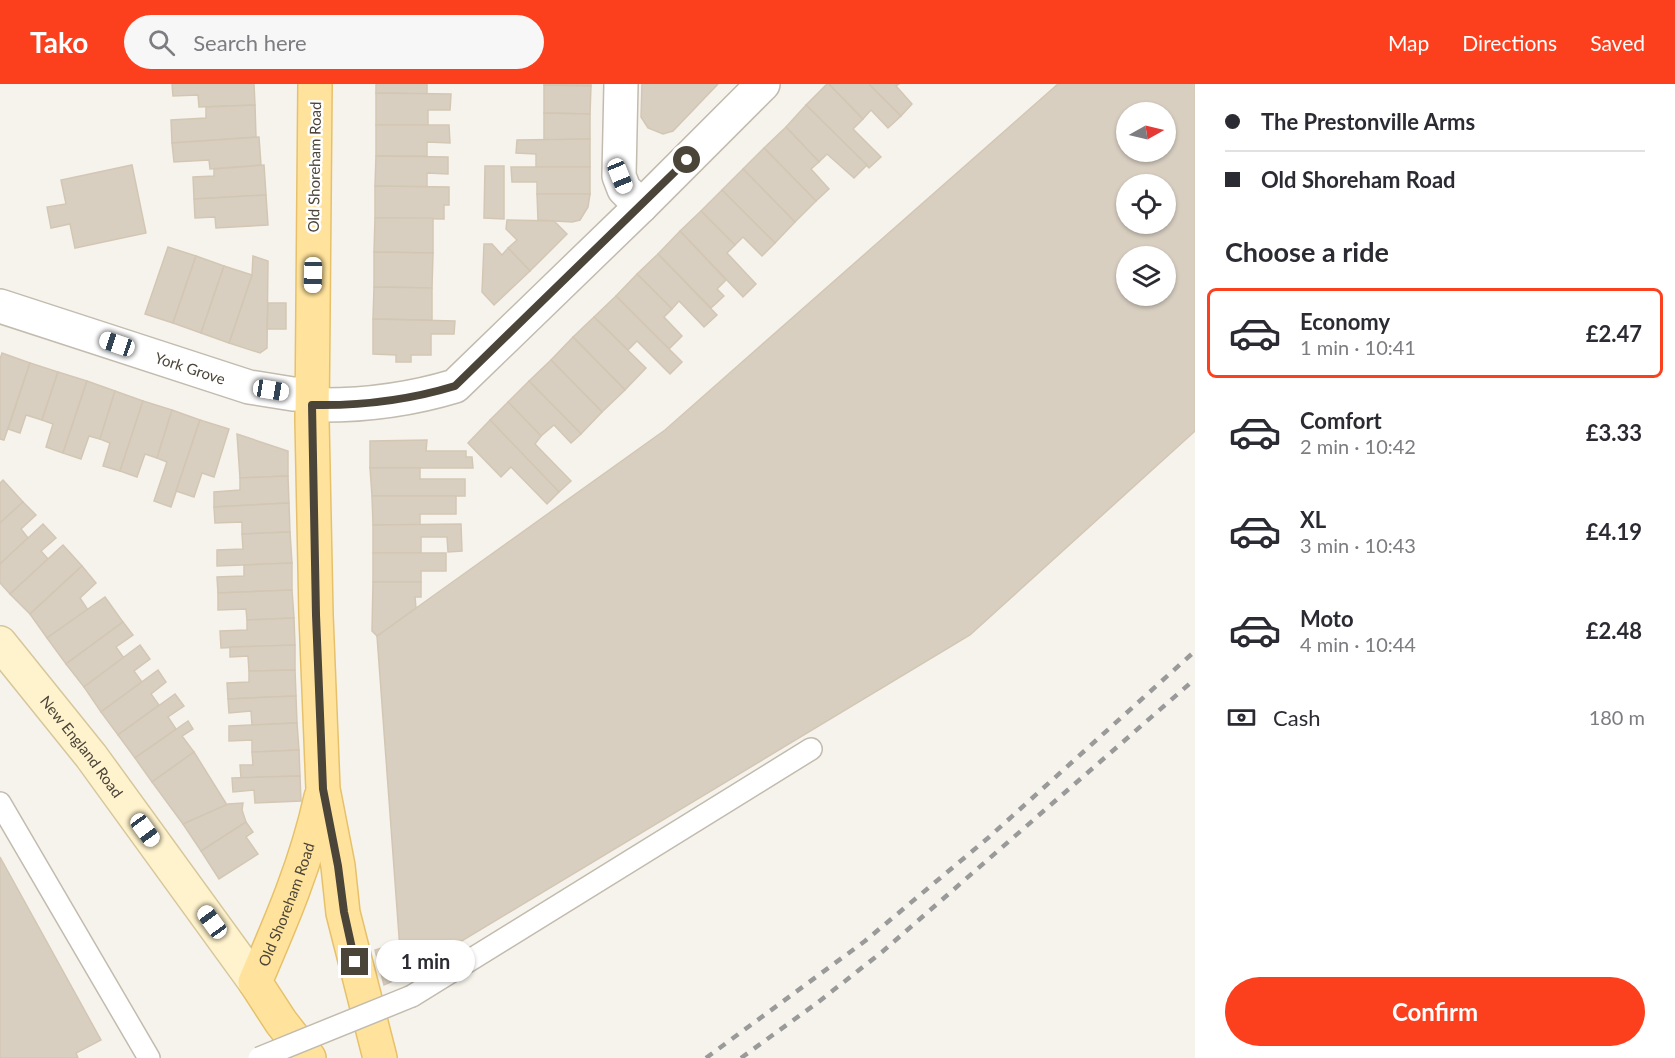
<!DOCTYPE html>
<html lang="en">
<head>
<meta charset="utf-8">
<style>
	:root { --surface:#fff; --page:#f7f7f7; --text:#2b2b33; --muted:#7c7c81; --line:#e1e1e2; --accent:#fc3f1d }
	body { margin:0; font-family:Lato,sans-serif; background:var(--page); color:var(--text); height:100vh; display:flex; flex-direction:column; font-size:22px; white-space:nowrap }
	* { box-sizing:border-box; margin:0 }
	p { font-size:20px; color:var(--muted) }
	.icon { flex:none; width:33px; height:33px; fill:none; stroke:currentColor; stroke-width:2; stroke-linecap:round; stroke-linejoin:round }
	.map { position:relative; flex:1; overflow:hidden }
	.drawer { display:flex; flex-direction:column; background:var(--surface); width:480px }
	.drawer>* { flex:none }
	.hud { display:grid; align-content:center; height:132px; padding:0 30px; background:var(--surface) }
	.needle { width:39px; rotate:82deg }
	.controls { position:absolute; left:1116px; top:18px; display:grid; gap:12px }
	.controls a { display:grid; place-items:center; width:60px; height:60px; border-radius:50%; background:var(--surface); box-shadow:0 2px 4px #0004; font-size:30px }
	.end { position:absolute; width:27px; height:27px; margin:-14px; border:8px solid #4b4439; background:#fff; box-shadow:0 0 0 3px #fff }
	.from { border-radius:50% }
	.bubble { position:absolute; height:42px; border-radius:21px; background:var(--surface); box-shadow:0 2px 4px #0004; font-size:20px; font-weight:700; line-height:42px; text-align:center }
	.car { position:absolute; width:18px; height:36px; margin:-18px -9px; border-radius:8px; box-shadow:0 0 4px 2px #0007; background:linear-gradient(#fff 24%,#345 0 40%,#fff 0 76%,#345 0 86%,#fff 0) }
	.hud b { display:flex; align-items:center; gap:21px; height:57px; font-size:22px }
	.hud b+b { border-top:2px solid var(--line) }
	.hud i { width:15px; height:15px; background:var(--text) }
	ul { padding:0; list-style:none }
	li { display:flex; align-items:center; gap:18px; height:90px; margin:0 12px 9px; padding:0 18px; border:3px solid transparent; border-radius:9px }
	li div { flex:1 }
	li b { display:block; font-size:22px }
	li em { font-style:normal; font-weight:700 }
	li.active { border-color:var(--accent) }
	li>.icon { width:54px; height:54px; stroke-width:1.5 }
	h2 { padding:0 30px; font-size:27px; line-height:72px }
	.pay { display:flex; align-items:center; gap:15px; height:66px; padding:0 30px; font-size:22px }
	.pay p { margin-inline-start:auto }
	.action { display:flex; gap:12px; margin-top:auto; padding:12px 30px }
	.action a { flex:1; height:69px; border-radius:36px; background:var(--accent); color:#fff; font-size:24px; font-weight:700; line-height:69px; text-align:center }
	header { display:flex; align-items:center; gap:36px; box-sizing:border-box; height:84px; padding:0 30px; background:var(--accent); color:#fff }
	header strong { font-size:28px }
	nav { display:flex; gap:33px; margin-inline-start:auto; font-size:21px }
	.search { width:420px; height:54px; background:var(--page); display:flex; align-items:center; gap:15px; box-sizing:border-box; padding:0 21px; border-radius:33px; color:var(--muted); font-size:22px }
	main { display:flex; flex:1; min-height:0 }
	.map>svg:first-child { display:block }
</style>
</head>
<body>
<header>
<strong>Tako</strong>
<div class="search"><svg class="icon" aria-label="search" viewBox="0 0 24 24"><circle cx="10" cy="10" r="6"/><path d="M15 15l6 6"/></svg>Search here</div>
<nav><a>Map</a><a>Directions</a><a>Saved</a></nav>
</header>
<main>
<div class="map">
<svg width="1195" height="974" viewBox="0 0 1195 974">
	<rect width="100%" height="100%" fill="#f6f3ec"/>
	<g fill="#d8cfc1" stroke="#d3c7b4" stroke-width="1.5" fill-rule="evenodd">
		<path d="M172,0H254L255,21L199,23L198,11L173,12Z"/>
		<path d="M376,0H427V10L376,9Z"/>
		<path d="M544,0H591V2L544,1Z"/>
		<path d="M642,0H718L673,47L663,50L648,44L641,33Z"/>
		<path d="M827,0H829L863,35L853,45L881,73L869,84L806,21Z"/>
		<path d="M829,0H869L901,32L888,44L871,26L863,35Z"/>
		<path d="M869,0H899L896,2L912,20L901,32Z"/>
		<path d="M1058,0H1195V347L970,551L402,893L377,552L665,346ZM1126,28H1166V68H1126ZM1126,100H1166V140H1126ZM1126,172H1166V212H1126Z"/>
		<path d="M544,1L591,2L590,30L544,29Z"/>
		<path d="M376,9L451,10L450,26H428V41H376Z"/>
		<path d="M255,21L256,53L172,59L171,36L206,34V23Z"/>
		<path d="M806,21L867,81L854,94L827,70L819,78L786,43Z"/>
		<path d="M544,29L590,30V55L544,56Z"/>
		<path d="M376,41H449L450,59L427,58V72H376Z"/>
		<path d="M786,43L819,78L811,85L829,105L816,117L764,64Z"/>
		<path d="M259,53L261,81L210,85L209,76L174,78L172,59Z"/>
		<path d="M590,55V83H536V70L516,69L517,56Z"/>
		<path d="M764,64L816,117L795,138L743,85Z"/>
		<path d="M376,72L448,73V90L427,89V103L375,102Z"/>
		<path d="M132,81L146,149L75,164L70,140L51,144L47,123L66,120L61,96Z"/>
		<path d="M264,81L266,111L194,115L193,93L214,92V85Z"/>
		<path d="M485,82H504V135L484,134Z"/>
		<path d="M511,83H590V110H537V98H512Z"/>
		<path d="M743,85L795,138L775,159L722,106Z"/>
		<path d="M375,102L449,103V121H444V135L375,134Z"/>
		<path d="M722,106L775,159L762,172L743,153L735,161L701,127Z"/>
		<path d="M537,110H590L588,123L580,136L572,138L538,136Z"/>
		<path d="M266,111L268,141L216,144L215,133L195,134L194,115Z"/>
		<path d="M701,127L735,161L727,169L756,200L743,213L680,147Z"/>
		<path d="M375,134H433V169L374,168Z"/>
		<path d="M507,136L554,137L567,150L530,187L508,164L517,156L506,145Z"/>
		<path d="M680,147L726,196L717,205L724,212L711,224L658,170Z"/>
		<path d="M484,160H492L502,171L508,164L530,187L494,221L482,208Z"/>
		<path d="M168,163L196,172L173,239L145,230Z"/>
		<path d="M374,168L433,169L432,204L374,203Z"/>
		<path d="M658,170L717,231L704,243L679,217L672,225L637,190Z"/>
		<path d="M196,172L224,182L201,249L173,239Z"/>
		<path d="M253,172L268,177L267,264L260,269L229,259L252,191Z"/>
		<path d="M224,182L252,191L229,259L201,249Z"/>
		<path d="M637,190L672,225L664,233L682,252L669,265L616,212Z"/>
		<path d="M374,203L432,204V236L373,235Z"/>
		<path d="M616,212L682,278L670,290L637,257L628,266L594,233Z"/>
		<path d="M268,219H286V245H267Z"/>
		<path d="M594,233L646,284L625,306L573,253Z"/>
		<path d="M373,235L455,237L454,250H431V271H411V278H396V271L373,270Z"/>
		<path d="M573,253L625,306L602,328L551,276Z"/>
		<path d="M2,269L30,279L4,356L0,355V275Z"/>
		<path d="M551,276L602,328L581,350L529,297Z"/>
		<path d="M30,279L58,288L42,336L26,331L20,349L8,345Z"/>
		<path d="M58,288L87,297L63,369L46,363L53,340L42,336Z"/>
		<path d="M87,297L115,307L100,355L89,352L81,375L63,369Z"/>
		<path d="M529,297L581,350L571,359L554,341L541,352L508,318Z"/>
		<path d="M115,307L143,317L120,387L103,382L110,359L100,355Z"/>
		<path d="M143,317L172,326L157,374L145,370L137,393L120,387Z"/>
		<path d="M508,318L541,352L535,360L571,397L559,408L490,336Z"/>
		<path d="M172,326L200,336L171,423L154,417L167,378L157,374Z"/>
		<path d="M200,336L229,345L214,393L202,389L194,413L176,407Z"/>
		<path d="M490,336L559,408L547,420L511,383L501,393L468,359Z"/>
		<path d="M237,350L288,367V392L240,394Z"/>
		<path d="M427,356L426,367H466V373H472L473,384H370V357Z"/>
		<path d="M370,384H420V395H465V412H372Z"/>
		<path d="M288,392L289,419L214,423V408L240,406V394Z"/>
		<path d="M3,396L23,418L0,439V399Z"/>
		<path d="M372,412H456V430H420V441H373Z"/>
		<path d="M23,418L36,431L21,445L28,454L0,480V439Z"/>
		<path d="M289,419L290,448L242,450V438L215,439L214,423Z"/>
		<path d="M43,440L56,454L41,467L48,475L10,510L0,499V480Z"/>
		<path d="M461,440L462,467L448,468L447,453H421V469H373V441Z"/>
		<path d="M290,448L292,479L217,482V466L243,465L242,450Z"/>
		<path d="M63,461L82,482L30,530L10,510Z"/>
		<path d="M373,469H446V487H421V498H373Z"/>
		<path d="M292,479V506L218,509L217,493L244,492V481Z"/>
		<path d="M82,482L96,499L80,514L88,526L47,554L30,530Z"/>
		<path d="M373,498H421V513H415L416,524L377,552L372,547Z"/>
		<path d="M292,506L294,534L247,536L246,525L218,526V509Z"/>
		<path d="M105,513L123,538L66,580L47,554Z"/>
		<path d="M294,534L295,561L221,564L220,547L247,546V536Z"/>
		<path d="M123,538L133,551L116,563L124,574L84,603L66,580Z"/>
		<path d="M140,561L150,575L134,587L142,598L101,628L84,603Z"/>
		<path d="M295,561V586L249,587L248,572L230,573V563Z"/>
		<path d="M158,586L166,598L151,610L159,621L118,651L101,628Z"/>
		<path d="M295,586L296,612L228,615L227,599L249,598V587Z"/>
		<path d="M175,610L184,622L168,633L176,645L135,674L118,651Z"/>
		<path d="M296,612L297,639L252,641L251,627L229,629L228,615Z"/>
		<path d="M188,637L193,645L182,652L194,668L152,698L135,674Z"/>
		<path d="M297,639L299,666L252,668V656L229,657V642Z"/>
		<path d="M299,666L300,692L241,694L240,681H253L252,668Z"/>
		<path d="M194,668L227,721L183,740L152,698Z"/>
		<path d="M300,692L301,717L255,719L254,706L233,708L232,694Z"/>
		<path d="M243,719L242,726L246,738L201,767L183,740L228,720Z"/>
		<path d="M246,738L253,748L246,753L258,770L219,795L201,767Z"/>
		<path d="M0,773L101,956L76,969L78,974H0Z"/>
		<path d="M399,859L402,893L384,901L375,866Z"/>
	</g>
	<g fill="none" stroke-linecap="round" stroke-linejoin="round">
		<g stroke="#c2bbae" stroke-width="24">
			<g id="service">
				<path d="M0,719L149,974"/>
				<path d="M412,912L811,665"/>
			</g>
		</g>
		<g stroke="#c2bbae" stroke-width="36">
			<g id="minor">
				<path d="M621,0L619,92L624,105L641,122"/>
				<path id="s1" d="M0,222L249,303L293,310H312"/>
				<path d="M312,321C361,322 409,316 455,302L641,122L763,0"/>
			</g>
		</g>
		<g stroke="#d6c79b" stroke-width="36">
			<g id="secondary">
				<path id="s2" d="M0,559L91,672L255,898"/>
			</g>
		</g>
		<g stroke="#e6c16a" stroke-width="36">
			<g id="primary">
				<path d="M315,0L312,336L316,531L323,705L338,782L343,829L380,974"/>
				<path id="s3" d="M309,974L281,938L255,898C281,838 307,778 321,713"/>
			</g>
		</g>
		<use href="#service" stroke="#fff" stroke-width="21"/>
		<use href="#minor" stroke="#fff" stroke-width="33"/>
		<use href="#secondary" stroke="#fff3cd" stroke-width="33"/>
		<use href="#primary" stroke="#ffe39c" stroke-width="33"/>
		<g stroke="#9a9a9a" stroke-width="4.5" stroke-dasharray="8 8" stroke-linecap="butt">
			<path d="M706,974L865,857L988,754L1195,567"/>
			<path d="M741,974L817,919L882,868L1195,595"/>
		</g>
		<g stroke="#c2bbae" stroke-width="24" stroke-linecap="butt">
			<path id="service-bridge" d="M259,974L412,912"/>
		</g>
		<use href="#service-bridge" stroke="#fff" stroke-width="21"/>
	</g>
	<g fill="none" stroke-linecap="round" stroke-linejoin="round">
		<path stroke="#4b4439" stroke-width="8" d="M355,878L344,828L338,782L323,705L316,531L312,321C361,322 409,316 455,302L687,76"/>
	</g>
	<g text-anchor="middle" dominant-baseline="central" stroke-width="5" stroke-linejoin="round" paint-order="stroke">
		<g font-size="15" fill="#4b4439" stroke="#fff">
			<text transform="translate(314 83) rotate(-89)">Old Shoreham Road</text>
			<text stroke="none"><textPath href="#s1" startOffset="200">York Grove</textPath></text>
			<text stroke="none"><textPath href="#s2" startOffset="132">New England Road</textPath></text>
			<text stroke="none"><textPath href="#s3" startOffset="177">Old Shoreham Road</textPath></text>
		</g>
	</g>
</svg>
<div class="controls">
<a><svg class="needle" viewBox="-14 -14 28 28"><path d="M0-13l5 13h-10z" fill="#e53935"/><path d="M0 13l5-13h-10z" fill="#7c7c81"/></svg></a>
<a><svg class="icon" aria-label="locate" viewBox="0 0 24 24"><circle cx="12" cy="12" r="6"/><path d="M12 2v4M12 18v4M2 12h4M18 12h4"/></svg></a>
<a><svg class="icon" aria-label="layers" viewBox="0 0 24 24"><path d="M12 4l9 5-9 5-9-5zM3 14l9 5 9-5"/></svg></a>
</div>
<i class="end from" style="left:687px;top:76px"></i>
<i class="end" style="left:355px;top:878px"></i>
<div class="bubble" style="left:376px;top:856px;width:99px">1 min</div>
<i class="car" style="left:620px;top:92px;rotate:158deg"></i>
<i class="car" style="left:313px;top:191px;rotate:181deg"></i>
<i class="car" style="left:117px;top:260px;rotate:289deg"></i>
<i class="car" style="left:271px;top:306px;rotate:99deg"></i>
<i class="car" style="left:145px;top:746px;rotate:144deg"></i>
<i class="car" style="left:212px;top:838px;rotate:324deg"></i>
</div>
<section class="drawer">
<div class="hud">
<b><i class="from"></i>The Prestonville Arms</b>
<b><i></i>Old Shoreham Road</b>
</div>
<h2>Choose a ride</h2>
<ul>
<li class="active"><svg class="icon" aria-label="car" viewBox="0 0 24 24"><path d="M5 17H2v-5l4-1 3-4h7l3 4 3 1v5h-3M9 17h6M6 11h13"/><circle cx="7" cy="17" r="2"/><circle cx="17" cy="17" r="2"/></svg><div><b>Economy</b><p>1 min · 10:41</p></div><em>£2.47</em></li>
<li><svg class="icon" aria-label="car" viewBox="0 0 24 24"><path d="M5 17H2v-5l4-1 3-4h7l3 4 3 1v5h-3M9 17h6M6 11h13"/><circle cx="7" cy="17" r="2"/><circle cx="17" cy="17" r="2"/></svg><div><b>Comfort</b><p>2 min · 10:42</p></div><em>£3.33</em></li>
<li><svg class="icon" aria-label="car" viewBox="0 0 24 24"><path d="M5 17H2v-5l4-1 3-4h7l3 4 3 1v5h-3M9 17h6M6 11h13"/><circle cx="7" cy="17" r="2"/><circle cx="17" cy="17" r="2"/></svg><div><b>XL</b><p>3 min · 10:43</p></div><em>£4.19</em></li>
<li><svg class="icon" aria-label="car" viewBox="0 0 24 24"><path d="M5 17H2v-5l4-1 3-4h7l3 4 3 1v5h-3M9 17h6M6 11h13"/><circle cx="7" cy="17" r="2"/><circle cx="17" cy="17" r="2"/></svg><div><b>Moto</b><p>4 min · 10:44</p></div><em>£2.48</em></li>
</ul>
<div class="pay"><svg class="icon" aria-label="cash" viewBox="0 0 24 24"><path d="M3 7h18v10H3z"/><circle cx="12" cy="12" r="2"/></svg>Cash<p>180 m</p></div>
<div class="action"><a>Confirm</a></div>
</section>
</main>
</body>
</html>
